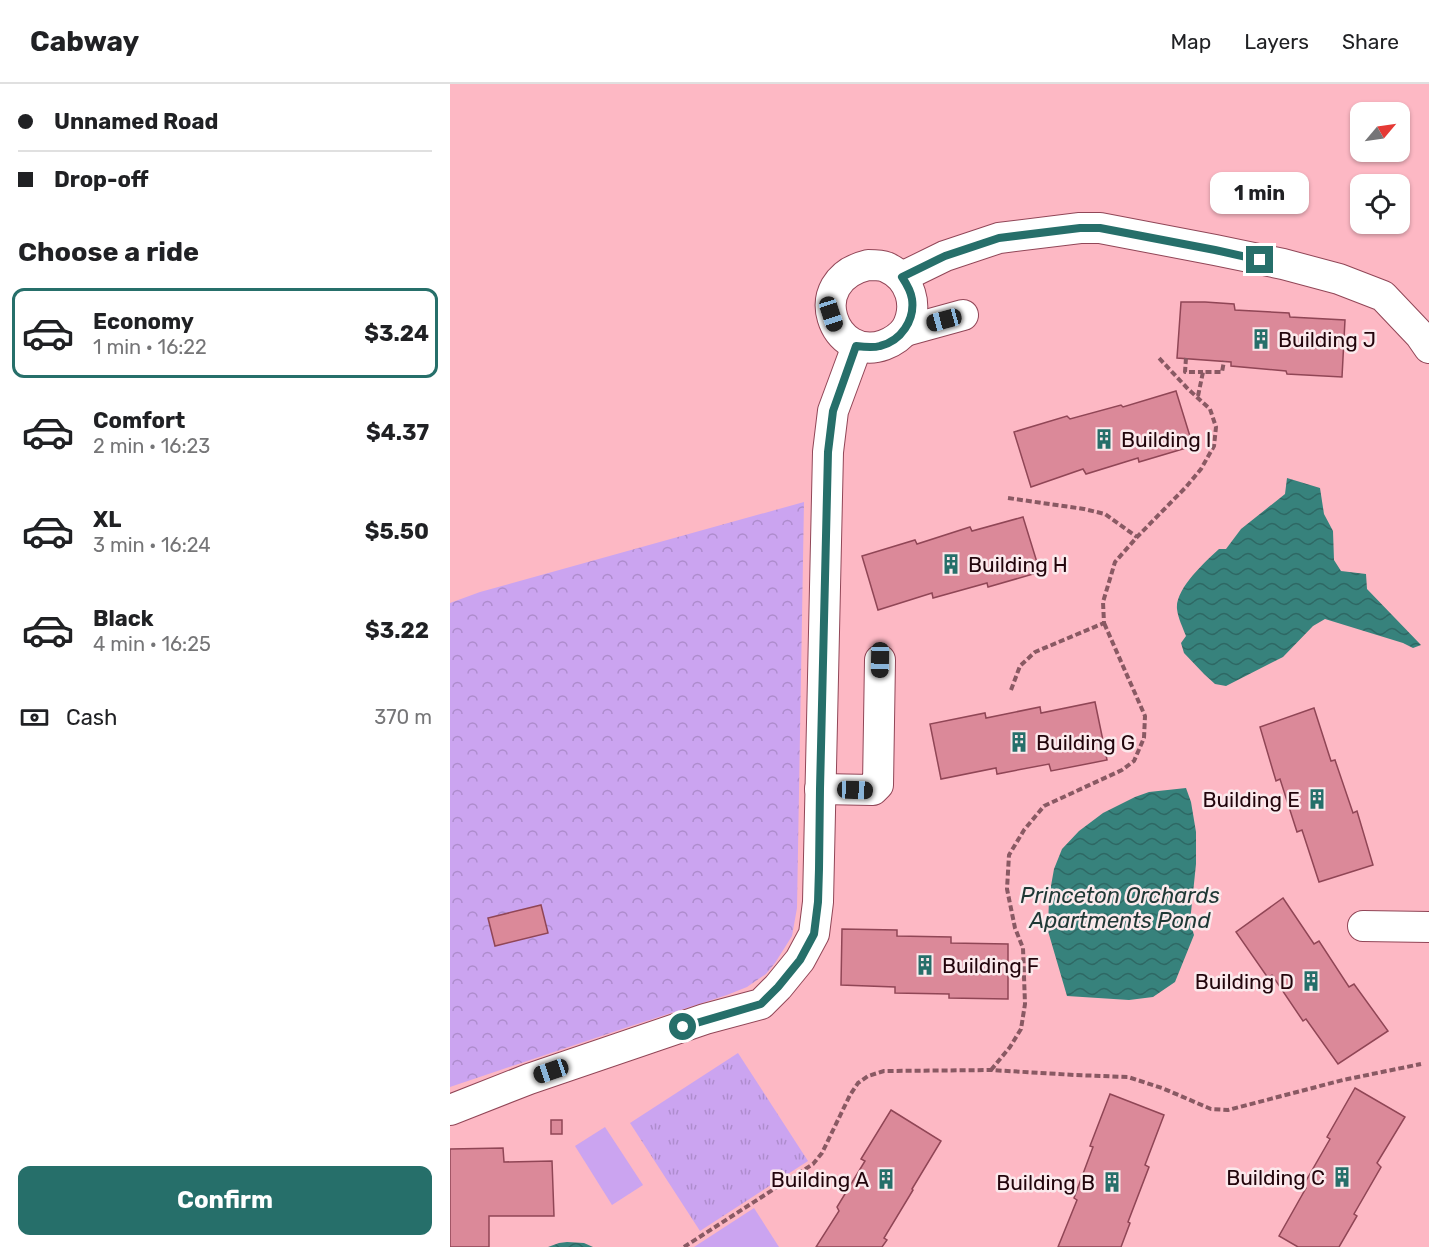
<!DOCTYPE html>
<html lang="en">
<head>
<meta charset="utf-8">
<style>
	:root { --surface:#fff; --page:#f2f2f2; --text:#202124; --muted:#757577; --line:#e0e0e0; --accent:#266f6a }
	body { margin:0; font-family:Rubik,sans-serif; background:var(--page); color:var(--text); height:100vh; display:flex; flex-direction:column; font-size:22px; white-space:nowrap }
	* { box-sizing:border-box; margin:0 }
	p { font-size:20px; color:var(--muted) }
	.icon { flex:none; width:33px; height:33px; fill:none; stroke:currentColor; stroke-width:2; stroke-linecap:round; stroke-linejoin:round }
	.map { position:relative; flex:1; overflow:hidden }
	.side { display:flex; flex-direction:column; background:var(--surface); width:450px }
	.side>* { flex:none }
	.top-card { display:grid; align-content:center; height:132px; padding:0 18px; background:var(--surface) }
	.needle { width:39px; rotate:61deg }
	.buttons { position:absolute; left:900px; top:18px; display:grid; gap:12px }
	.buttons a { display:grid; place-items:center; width:60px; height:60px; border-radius:12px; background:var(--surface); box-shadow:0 2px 4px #0004; font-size:30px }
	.end { position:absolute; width:27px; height:27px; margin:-14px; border:8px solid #266f6a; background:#fff; box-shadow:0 0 0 3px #fff }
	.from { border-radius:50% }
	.bubble { position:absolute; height:42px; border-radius:12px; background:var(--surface); box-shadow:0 2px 4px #0004; font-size:20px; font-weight:700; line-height:42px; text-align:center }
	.car { position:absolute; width:18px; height:36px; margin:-18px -9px; border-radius:8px; box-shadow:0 0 4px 2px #0007; background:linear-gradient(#222 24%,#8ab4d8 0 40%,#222 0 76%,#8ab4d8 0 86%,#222 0) }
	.top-card b { display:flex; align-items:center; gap:21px; height:57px; font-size:22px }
	.top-card b+b { border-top:2px solid var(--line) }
	.top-card i { width:15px; height:15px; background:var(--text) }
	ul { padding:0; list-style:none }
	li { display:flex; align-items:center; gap:18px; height:90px; margin:0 12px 9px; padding:0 6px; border:3px solid transparent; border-radius:12px }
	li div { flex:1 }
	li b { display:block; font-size:22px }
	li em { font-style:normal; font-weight:700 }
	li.selected { border-color:var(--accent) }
	li>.icon { width:54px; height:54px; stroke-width:1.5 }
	h2 { padding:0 18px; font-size:27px; line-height:72px }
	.pay { display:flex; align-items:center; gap:15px; height:66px; padding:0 18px; font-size:22px }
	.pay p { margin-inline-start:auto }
	.action { display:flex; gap:12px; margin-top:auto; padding:12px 18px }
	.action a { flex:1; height:69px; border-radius:12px; background:var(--accent); color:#fff; font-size:24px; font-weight:700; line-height:69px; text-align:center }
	header { display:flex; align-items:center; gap:36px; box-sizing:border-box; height:84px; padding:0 30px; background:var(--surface); border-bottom:2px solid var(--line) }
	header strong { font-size:28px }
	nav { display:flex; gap:33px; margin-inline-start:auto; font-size:21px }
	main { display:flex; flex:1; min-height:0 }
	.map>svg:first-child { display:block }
</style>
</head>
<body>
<header>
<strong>Cabway</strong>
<nav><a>Map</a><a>Layers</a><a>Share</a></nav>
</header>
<main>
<section class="side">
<div class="top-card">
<b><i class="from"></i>Unnamed Road</b>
<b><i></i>Drop-off</b>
</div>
<h2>Choose a ride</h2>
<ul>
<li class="selected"><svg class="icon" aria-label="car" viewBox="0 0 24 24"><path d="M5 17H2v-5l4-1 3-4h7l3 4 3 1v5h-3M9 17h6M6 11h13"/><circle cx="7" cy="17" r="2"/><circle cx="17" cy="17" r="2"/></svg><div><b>Economy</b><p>1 min · 16:22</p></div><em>$3.24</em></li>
<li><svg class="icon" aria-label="car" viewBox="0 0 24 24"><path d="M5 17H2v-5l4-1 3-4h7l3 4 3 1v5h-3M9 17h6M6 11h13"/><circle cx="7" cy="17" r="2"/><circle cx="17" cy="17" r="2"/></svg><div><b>Comfort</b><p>2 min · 16:23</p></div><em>$4.37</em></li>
<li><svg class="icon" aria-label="car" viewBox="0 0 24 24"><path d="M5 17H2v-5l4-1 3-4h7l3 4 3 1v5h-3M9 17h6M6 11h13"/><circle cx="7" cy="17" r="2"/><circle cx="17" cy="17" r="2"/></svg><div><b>XL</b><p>3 min · 16:24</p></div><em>$5.50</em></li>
<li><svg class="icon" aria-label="car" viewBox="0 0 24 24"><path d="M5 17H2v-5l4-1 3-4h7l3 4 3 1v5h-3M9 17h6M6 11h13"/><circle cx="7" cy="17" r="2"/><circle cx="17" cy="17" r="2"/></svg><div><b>Black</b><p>4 min · 16:25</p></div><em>$3.22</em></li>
</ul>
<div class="pay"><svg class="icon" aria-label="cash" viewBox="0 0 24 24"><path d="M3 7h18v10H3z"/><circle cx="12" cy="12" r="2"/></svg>Cash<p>370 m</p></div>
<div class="action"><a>Confirm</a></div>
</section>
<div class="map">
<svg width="979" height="1163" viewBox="0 0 979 1163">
	<defs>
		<pattern id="forest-crowns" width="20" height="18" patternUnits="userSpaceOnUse" patternTransform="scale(1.5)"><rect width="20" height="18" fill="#cba4f0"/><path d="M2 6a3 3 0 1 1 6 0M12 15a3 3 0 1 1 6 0" fill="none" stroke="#ae8ccd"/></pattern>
		<pattern id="park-tufts" width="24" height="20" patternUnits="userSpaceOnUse" patternTransform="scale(1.5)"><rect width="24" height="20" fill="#cba4f0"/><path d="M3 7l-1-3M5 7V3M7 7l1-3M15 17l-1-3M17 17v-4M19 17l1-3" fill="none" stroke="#ae8ccd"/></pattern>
		<pattern id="water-waves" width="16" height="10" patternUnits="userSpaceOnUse" patternTransform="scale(1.5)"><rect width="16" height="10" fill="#37827c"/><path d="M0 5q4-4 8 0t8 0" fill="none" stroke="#2e6864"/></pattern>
	</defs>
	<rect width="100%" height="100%" fill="#fdb8c4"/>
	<g fill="#cba4f0">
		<path d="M155,1043L193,1101L162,1121L125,1062Z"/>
		<path d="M304,1124L329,1163H244Z"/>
	</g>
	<path fill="url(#forest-crowns)" d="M354,418L347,824L342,852L325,879L316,890L297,903L277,911L181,942L0,1003V519L30,508Z"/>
	<path fill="url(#park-tufts)" d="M288,969L358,1077L250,1147L180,1039Z"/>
	<g fill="url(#water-waves)">
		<path d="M837,394L870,404L874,430L883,447L884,476L891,487L916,490L917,505L971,561L963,564L953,559L875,535L863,542L833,573L776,602L765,600L754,590L734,569L731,559L736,552C733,544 728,534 727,525C725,505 755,478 769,465H776L791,445L835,410Z"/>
		<path d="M736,704L741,718L746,748V780L740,838L744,851L725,898L703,913L679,916L617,912L598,847L599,813L604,785L612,765L629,747L653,729L685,713L699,708Z"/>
		<path d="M117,1158L134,1159L143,1163H98L109,1159Z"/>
	</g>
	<g fill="#db8999" stroke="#904656" stroke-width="1.5">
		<path d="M731,218H755L784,220L785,226L839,229L840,233L895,236L892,293L837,290L836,287L781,282V278L727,274Z"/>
		<path d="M726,307L743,362L689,378L688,374L636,390L633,385L581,403L564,348L617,332L620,335L671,321L673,323Z"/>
		<path d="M573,433L590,488L538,503L537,499L483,514L482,509L428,526L412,472L465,456L467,460L520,443L522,447Z"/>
		<path d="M645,618L657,676L601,687L599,680L547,690L546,684L491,695L480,640L535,629L536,634L590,623L591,629Z"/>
		<path d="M864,624L881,677L885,676L903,729L907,727L923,781L869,798L852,746L847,748L830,695L826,697L810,643Z"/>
		<path d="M833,814L864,860L869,857L899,903L904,900L938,947L888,980L856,935L853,937L822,891L818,894L786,848Z"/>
		<path d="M91,821L98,849L45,862L38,834Z"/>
		<path d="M392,845L447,846V852L501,853V859L558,860V915L499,914V910L445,909V903L391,901Z"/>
		<path d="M905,1004L955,1033L927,1079L931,1083L904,1130L907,1132L889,1163H848L829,1152L856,1104L853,1102L880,1055L877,1053Z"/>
		<path d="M660,1010L714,1031L695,1081L699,1083L678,1138L680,1139L671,1163H608L627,1116L624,1114L643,1063L640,1062Z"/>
		<path d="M441,1026L491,1057L462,1105L463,1106L434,1154L437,1156L432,1163H366L389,1127L387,1123L415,1077L411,1075Z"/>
		<rect x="101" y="1036" width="11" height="14"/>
		<path d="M53,1064L54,1078L102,1077L104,1132H39V1163H0V1065Z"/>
	</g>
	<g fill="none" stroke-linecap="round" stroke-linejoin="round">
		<g stroke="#914657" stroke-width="32">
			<g id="minor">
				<path d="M418,181C424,181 431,181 436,183C461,194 469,222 456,245C451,252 442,258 434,261C384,279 352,197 418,181Z"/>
				<path d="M452,193L495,172L549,154L630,144H650L765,166L833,180L889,195L933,212L970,251L979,264"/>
				<path d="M455,247L513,231"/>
				<path d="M370,705L423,706L428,701L430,576"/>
				<path d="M913,842L979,843"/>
				<path d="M0,1026L79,995L255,935L311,920L328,903L350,876L364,850L368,818L378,368L383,327L407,262"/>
			</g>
		</g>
		<g stroke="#895963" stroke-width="4" stroke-dasharray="6 3" stroke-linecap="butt">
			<path d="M736,274L735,288H753"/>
			<path d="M748,312L753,288H772L774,277"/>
			<path d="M558,414L634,425L655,430L687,453"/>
			<path d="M561,606L570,582L585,568L654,539L653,518L665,478L687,453L736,403L751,385L764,362L766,343L760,325L738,305L709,274"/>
			<path d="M541,986L560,963L571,945L575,920L573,864L565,844L557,805L559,771L574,746L594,722L672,686L684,677L694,654L695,632L654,539"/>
			<path d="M234,1163L363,1080L372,1069L400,1011L408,999L418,992L434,987L541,986L625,991L678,993L712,1004L761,1025L778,1026L893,996L971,980"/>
		</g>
		<use href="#minor" stroke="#fff" stroke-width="30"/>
	</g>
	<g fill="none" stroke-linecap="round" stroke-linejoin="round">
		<path stroke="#266f6a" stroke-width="8" d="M233,943L311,920L328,903L350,876L364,850L368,818L369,785L370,705L378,368L383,327L406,262C414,263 423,264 430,262C451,257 465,236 462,215C461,208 456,199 452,193L495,172L549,154L630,144H650L765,166L810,176"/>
	</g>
	<defs>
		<g id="building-bare" transform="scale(1.62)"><path d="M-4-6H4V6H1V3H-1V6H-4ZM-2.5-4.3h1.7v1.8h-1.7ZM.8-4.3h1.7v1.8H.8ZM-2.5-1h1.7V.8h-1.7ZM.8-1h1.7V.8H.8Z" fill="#266f6a" stroke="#fbe9ec" stroke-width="2.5" paint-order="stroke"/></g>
	</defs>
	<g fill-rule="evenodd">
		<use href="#building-bare" x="811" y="255"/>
		<use href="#building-bare" x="654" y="355"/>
		<use href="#building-bare" x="501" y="480"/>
		<use href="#building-bare" x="569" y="658"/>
		<use href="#building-bare" x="867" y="715"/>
		<use href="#building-bare" x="475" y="881"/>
		<use href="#building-bare" x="861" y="897"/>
		<use href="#building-bare" x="892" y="1093"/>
		<use href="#building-bare" x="436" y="1095"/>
		<use href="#building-bare" x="662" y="1098"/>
	</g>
	<g text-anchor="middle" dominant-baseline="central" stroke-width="5" stroke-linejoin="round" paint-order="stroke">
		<g font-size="21" fill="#22050c" stroke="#fbe9ec" text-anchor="start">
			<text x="828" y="255">Building J</text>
			<text x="671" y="355">Building I</text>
			<text x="518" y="480">Building H</text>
			<text x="586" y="658">Building G</text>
			<text x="850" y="715" text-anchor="end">Building E</text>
			<text x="492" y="881">Building F</text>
			<text x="844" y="897" text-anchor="end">Building D</text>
			<text x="875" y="1093" text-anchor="end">Building C</text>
			<text x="419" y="1095" text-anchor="end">Building A</text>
			<text x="645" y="1098" text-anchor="end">Building B</text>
		</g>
		<g font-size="22" font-style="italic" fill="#1f3835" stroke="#fbe9ec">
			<text x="670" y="811">Princeton Orchards<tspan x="670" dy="25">Apartments Pond</tspan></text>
		</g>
	</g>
</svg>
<div class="buttons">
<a><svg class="needle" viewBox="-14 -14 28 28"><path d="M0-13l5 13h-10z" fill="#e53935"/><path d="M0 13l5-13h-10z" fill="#757577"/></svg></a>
<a><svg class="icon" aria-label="locate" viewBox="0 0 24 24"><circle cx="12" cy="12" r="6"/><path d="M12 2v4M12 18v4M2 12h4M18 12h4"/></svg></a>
</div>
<i class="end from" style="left:233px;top:943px"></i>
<i class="end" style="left:810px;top:176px"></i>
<div class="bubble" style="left:760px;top:88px;width:99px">1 min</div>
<i class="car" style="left:381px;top:230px;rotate:162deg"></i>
<i class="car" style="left:494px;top:236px;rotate:255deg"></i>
<i class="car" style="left:430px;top:576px;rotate:181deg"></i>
<i class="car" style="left:405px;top:706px;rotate:92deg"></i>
<i class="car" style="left:101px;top:987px;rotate:251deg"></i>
</div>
</main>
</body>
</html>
